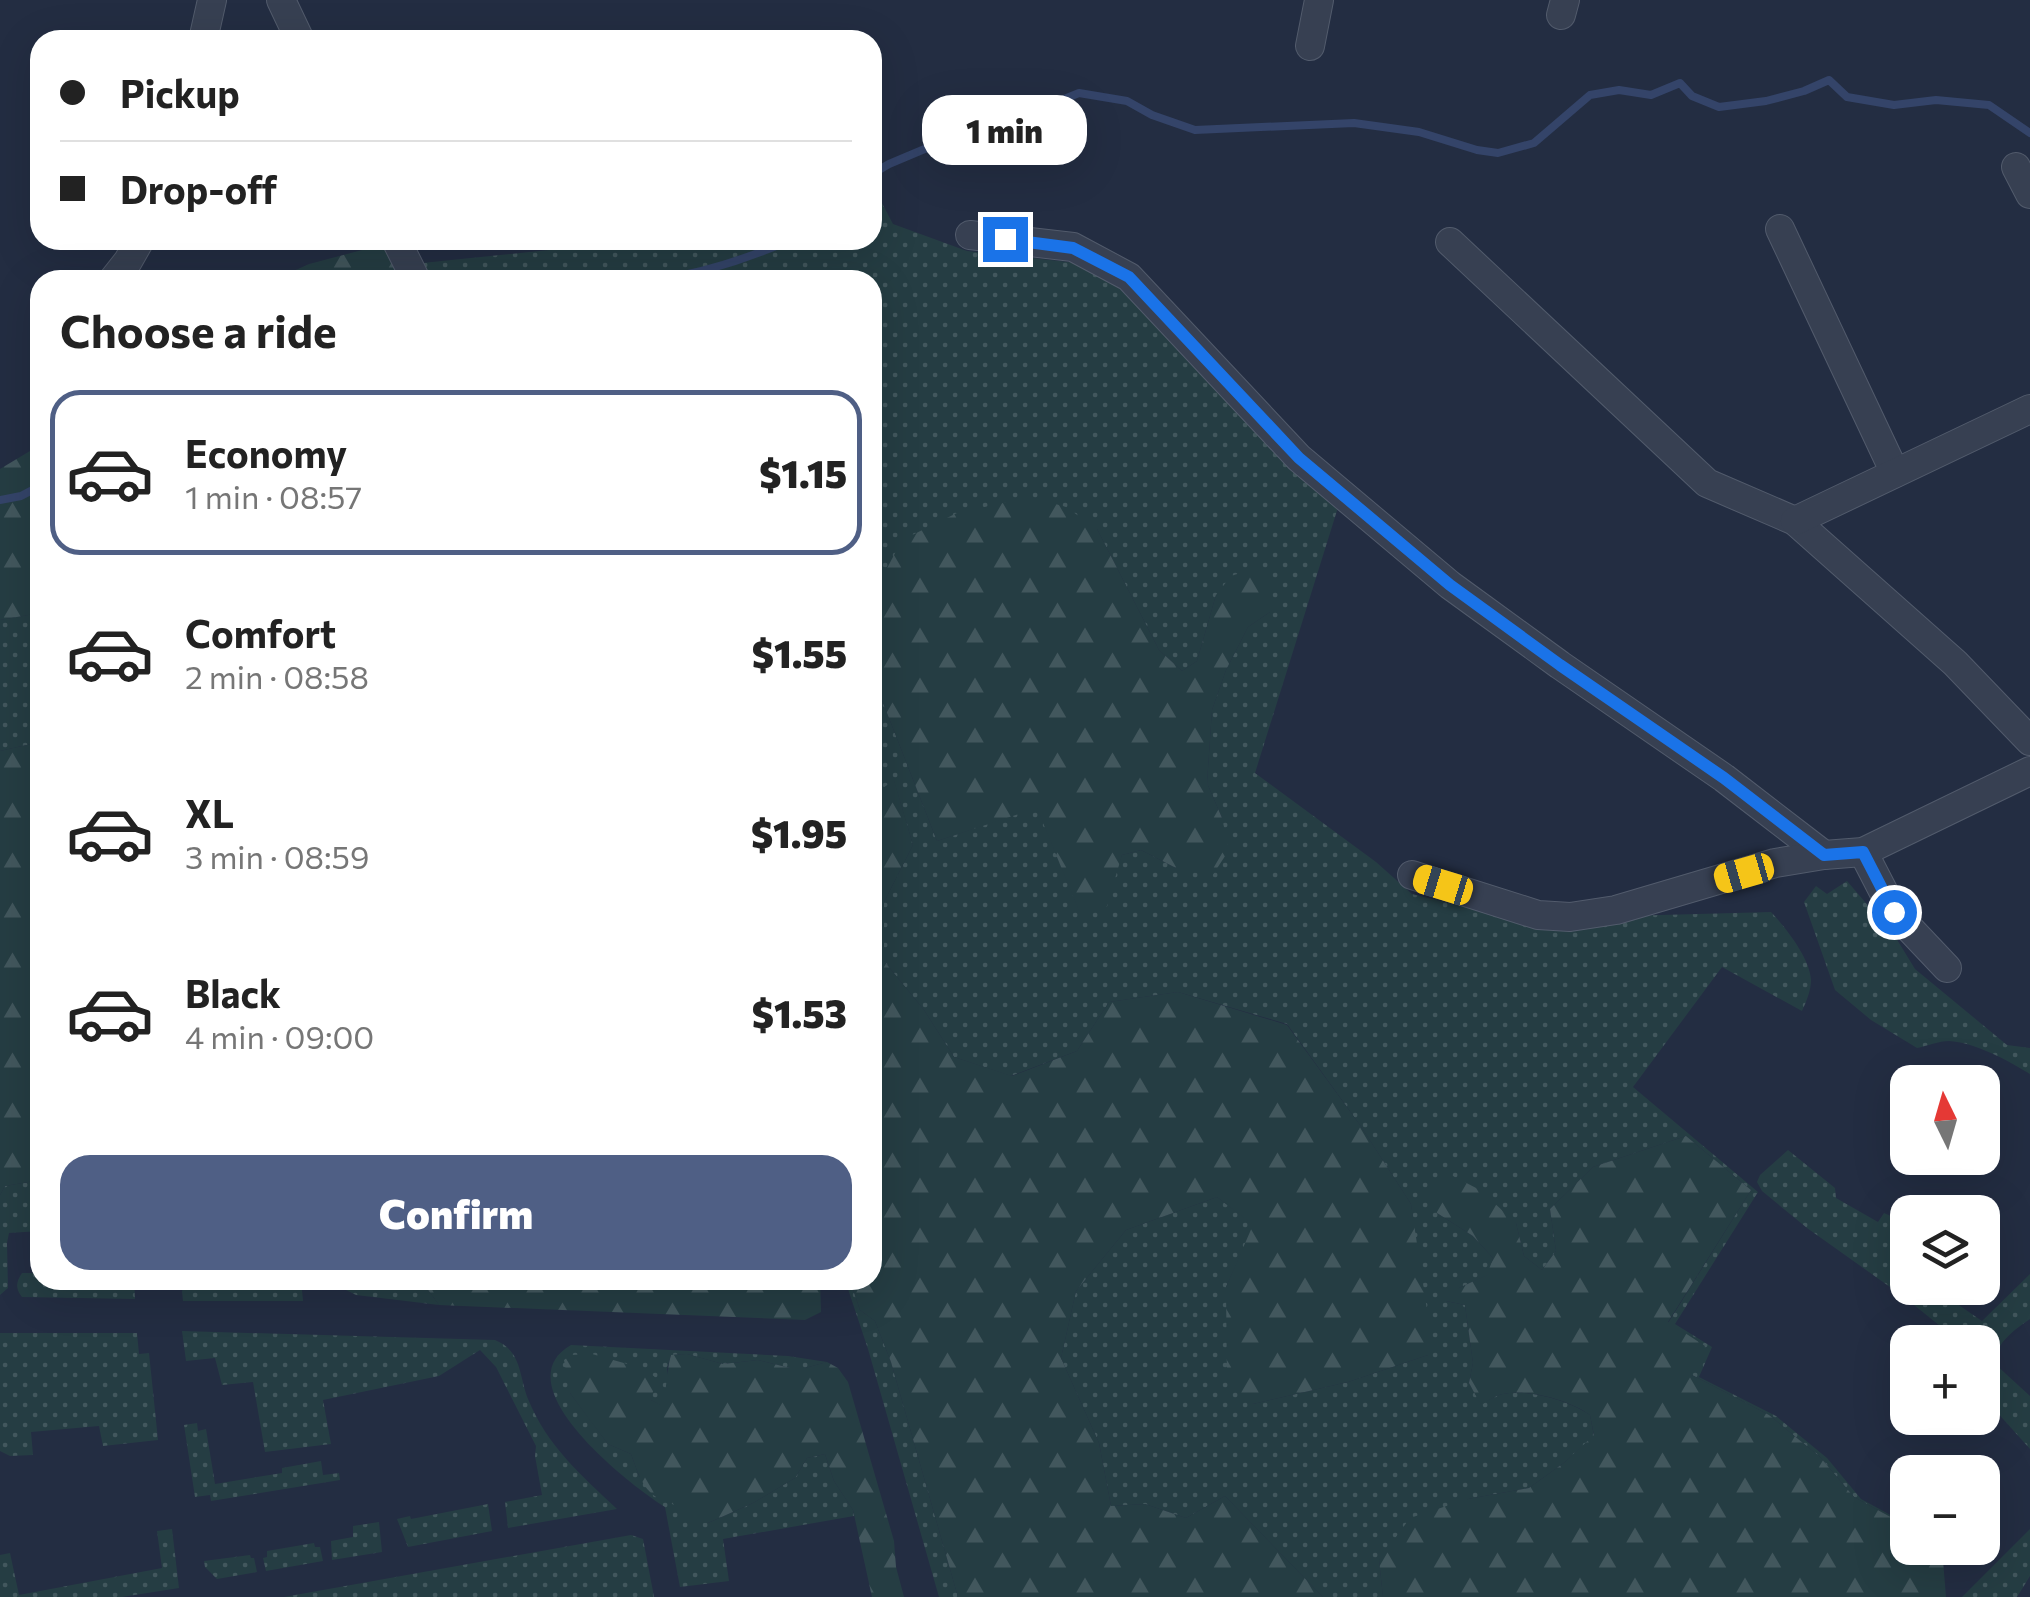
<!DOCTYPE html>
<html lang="en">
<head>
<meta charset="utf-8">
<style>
	:root { --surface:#fff; --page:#f6f6f6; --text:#222; --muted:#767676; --line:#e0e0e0; --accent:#4f5f85 }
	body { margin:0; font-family:Commissioner,sans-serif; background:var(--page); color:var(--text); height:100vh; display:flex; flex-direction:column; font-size:38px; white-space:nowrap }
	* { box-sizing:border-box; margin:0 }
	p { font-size:32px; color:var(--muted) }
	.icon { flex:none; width:55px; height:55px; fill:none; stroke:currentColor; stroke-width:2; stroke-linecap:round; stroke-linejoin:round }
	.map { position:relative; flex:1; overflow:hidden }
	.sheet { position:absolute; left:30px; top:270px; width:852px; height:1020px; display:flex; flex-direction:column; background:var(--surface); border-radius:30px; box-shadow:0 10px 40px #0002 }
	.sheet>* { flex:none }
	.hud { position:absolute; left:30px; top:30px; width:852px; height:220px; border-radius:30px; box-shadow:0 10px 40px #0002; display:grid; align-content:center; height:220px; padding:0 30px; background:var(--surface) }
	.needle { width:65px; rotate:355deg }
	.controls { position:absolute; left:1890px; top:1065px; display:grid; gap:20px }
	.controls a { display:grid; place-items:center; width:110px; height:110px; border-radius:20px; background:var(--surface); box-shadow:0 10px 40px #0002; font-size:50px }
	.end { position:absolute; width:45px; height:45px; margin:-22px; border:12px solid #1a73e8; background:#fff; box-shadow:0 0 0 5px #fff }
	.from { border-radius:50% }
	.bubble { position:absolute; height:70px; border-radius:30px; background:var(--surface); box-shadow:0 10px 40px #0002; font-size:32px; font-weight:800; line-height:70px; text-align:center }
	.car { position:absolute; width:30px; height:60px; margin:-30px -15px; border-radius:12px; box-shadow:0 0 8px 2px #0007; background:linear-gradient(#f5c518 24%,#345 0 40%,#f5c518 0 76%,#345 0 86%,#f5c518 0) }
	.hud b { display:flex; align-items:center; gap:35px; height:95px; font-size:38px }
	.hud b+b { border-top:2px solid var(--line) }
	.hud i { width:25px; height:25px; background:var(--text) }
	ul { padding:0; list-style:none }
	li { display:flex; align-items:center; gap:30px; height:165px; margin:0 20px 15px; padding:0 10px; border:5px solid transparent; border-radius:30px }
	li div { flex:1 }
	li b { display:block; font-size:38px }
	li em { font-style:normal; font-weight:800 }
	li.on { border-color:var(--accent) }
	li>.icon { width:90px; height:90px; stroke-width:1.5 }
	h2 { padding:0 30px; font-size:45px; line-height:120px }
	.cta { display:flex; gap:20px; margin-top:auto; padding:20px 30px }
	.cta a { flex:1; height:115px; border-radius:30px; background:var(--accent); color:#fff; font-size:40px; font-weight:800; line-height:115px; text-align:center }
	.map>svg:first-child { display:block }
</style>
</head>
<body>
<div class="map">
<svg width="2030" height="1597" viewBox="0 0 2030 1597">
	<defs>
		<pattern id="grass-dots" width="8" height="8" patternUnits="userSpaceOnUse" patternTransform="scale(2.5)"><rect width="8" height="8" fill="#253d43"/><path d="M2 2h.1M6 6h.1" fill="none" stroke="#42575d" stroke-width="1.8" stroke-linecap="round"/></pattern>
		<pattern id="forest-firs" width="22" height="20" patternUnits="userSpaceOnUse" patternTransform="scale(2.5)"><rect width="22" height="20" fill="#253d43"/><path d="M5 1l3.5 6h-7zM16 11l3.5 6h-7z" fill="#42575d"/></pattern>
	</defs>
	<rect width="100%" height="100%" fill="#232d42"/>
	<g fill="url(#grass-dots)">
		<path d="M873,186L893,224L967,251L1095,265L1340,501L1255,773L1376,862L1412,894L1514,919L1771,912C1785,927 1810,958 1811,980C1811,991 1806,1002 1802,1011L1722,967L1633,1087L1758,1192L1675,1324L1712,1347L1699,1377L1776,1416L1827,1458L1861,1499L1907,1524V1526L1854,1497L1820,1457L1769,1415L1692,1375L1668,1323L1751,1190L1686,1136L1593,1167L1550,1209L1556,1251L1542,1270L1524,1256L1516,1223L1437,1213L1473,1236L1493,1258L1488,1275L1459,1288L1446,1301L1465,1305L1473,1363L1469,1383L1481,1404C1488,1401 1496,1395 1503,1394C1530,1389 1569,1401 1590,1415L1594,1436L1565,1462L1529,1488L1468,1499L1379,1560L1383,1597H1323L1225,1496L1186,1518L1145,1504L1111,1506L1099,1443L1061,1358L1076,1291L1126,1230L1217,1197L1254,1225L1226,1287L1253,1404L1348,1382L1428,1355L1411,1204L1360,1125L1287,1024L1178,992L1109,1002L1077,1051L1011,1076L954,1057L924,1010L884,961V902L913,845L894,781L873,796V677L937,841L1037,807L1079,910L1114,876L1122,855L1141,850L1176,868L1222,818L1207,783L1212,710L1226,670L1248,627L1270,612L1216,595L1197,661L1182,671L1159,650L1097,529L876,589L873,612L872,280H431L422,263L647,240H872Z"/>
		<path d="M40,591V742L0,751V620L34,614Z"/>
		<path d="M1847,881L1896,938L1915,969L2007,1045L2030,1048V1074C2009,1061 1974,1042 1949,1041C1939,1041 1927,1046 1917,1048L1871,1020L1835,990L1804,902L1816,886L1827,894Z"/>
		<path d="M1788,1150L1835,1188L1836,1198L1878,1222L1884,1213C1911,1224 1911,1231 1900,1257L1907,1264L1908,1288H1934L1982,1321L2030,1274V1319C2015,1329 1995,1344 1994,1363L2030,1396V1449L1986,1400L1983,1402L1982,1342H1960L1904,1297L1807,1228L1762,1191L1757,1182L1760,1175Z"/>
		<path d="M40,1180V1231L9,1233L7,1243L8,1288L0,1295V1195L5,1186Z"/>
		<path d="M22,1273H40V1280H134L135,1299L22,1297C15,1288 16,1282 22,1273Z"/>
		<path d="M188,1280H293L302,1290L303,1301H183L182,1291Z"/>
		<path d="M326,1280H421L439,1305L356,1295Z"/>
		<path d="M845,1280H850L860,1310L875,1321L891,1362L958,1597H939L868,1349Z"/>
		<path d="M182,1331L495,1340C522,1351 519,1376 528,1399C547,1446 582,1476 617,1509L508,1528L505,1502L542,1495L535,1456L536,1446L496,1367L480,1350L439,1376L323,1400L331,1444L265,1452L253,1382L222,1385L215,1358L186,1361Z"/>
		<path d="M0,1333H137L139,1354L149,1353L158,1440L103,1446L99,1426L31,1432L33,1455L10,1456L0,1451Z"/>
		<path d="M571,1345L788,1356L827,1362L805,1368H790L758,1360L723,1364L687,1354L671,1355L667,1369L669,1382L662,1406L651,1400L570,1393L608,1444L631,1454L639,1476L670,1501L708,1523L753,1503L795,1478L807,1458L825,1454L834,1481L853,1510L854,1516L723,1539L729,1581L680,1587L665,1507C630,1485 501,1385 571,1345Z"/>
		<path d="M197,1423L198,1431L206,1429L215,1484L282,1473V1468L321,1461L323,1475L339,1473L340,1480L211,1501L210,1495L195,1497L184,1425Z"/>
		<path d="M488,1504L492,1531L408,1547L397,1519L410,1516L411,1519Z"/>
		<path d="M379,1522L382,1552L332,1560L331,1541L353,1537V1526Z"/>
		<path d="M172,1529L179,1588L122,1597H0V1555L10,1553L19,1595L162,1568L157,1531Z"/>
		<path d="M2030,1529V1576L2017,1597H1962Z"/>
		<path d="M631,1535L643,1539L654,1597H284Z"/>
		<path d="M314,1543L315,1547H320L323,1561L266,1571L263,1558L267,1557V1551Z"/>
		<path d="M250,1555L251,1558H254L257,1572L217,1579L205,1567L204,1561Z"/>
	</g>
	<g fill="url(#forest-firs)">
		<path d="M389,243L405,280H274L309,264Z"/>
		<path d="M40,445V591L34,614L0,620V469Z"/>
		<path d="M1031,497L1066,507L1097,529L1159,650L1182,671L1197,661L1216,595L1231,576L1259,567L1273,580L1270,612L1248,627L1226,670L1212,710L1207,783L1222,818L1229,850L1212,876L1176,868L1141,850L1122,855L1106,909L1079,911L1037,808L937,841L873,677L872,612L876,589L902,540L957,513Z"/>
		<path d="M40,742V1180L5,1186L0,1195V751Z"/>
		<path d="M894,780L913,845L884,902V961L924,1010L954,1057L1012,1076L1077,1051L1109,1002L1178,992L1287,1025L1360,1125L1411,1204L1428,1317V1355L1348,1382L1253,1404L1227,1382L1226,1287L1253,1225L1217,1197L1126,1230L1076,1291L1061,1358L1099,1443L1111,1506L1145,1504L1186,1518L1225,1496L1323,1597H958L891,1362L875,1321L860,1310L850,1280H872V796Z"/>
		<path d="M1686,1136L1751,1190L1668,1322L1705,1346L1692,1375L1769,1415L1820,1457L1854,1497L1907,1526L1908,1548H1942L1946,1597H1383L1379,1560L1410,1518L1468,1499L1529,1488L1565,1462L1594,1435L1590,1415C1569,1400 1530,1389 1503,1394C1496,1395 1488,1401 1481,1405L1469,1383L1473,1363L1465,1305L1446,1301L1439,1293L1459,1288L1487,1275L1493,1258L1473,1236L1437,1213L1424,1189L1447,1173L1480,1190L1516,1223L1524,1256L1542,1270L1556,1251L1550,1209L1593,1167Z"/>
		<path d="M421,1280H820L821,1312L805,1320L439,1305Z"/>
		<path d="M592,1354L645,1369L656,1378L651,1400L661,1405C668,1388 666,1372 671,1355L687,1354L723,1364L758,1360L790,1368H805L827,1362L838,1368L848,1382L894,1541L896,1567L904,1597H872L853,1510L834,1481L825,1454L807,1458L795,1478L753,1503L708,1523L694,1521C677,1499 665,1506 651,1493C640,1483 636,1467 631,1454L608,1444L589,1419L570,1393L564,1360L571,1355Z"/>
	</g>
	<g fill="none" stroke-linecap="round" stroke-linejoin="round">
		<g stroke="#344469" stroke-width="8">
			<path d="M872,174L889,164L927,148L975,120L1010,121L1079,93L1127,101L1152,115L1195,130L1354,123L1419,132L1477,150L1498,153L1534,143L1590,95L1619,90L1651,95L1680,83L1692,96L1719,107L1766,101L1804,91L1829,80L1847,97L1894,105L1936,100L1989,105L2030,133"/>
			<path d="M460,280L508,277L637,280"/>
			<path d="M657,280C703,273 747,259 790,240"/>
			<path d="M0,500L21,496L40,486"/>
		</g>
		<g stroke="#525b6c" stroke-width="30">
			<g id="minor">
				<path d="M281,0L300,40"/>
				<path d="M1561,15L1565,0"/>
				<path d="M203,40L212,0"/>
				<path d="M1310,46L1319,0"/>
				<path d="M2016,167L2030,194"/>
				<path d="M1780,229L1895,473"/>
				<path d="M970,235L1073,247L1129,277L1299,458L1450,585L1560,665L1724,778L1824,855"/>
				<path d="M396,240L416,280"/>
				<path d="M1450,242L1707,483L1795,521L1955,663L2030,741"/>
				<path d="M113,280L128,261L140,240"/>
				<path d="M1795,521L2030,409"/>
				<path d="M1863,852L1894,912L1947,968"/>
				<path d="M1412,875L1538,915L1570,917L1616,910L1775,863L1824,855L1863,852L2030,771"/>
			</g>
		</g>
		<use href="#minor" stroke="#374052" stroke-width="28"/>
	</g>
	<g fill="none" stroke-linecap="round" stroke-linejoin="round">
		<path stroke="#1a73e8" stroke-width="12" d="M1005,239L1073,248L1129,277L1299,458L1450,585L1560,665L1724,778L1824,855L1863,852L1894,912"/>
	</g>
</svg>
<div class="controls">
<a><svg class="needle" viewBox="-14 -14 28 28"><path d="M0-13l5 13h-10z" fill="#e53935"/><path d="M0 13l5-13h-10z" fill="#767676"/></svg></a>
<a><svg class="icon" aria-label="layers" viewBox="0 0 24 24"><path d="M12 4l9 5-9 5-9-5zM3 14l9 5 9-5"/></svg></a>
<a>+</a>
<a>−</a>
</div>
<i class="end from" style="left:1894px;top:912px"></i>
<i class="end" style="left:1005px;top:239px"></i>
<div class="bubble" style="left:922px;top:95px;width:165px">1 min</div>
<i class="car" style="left:1744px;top:873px;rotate:254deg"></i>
<i class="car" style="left:1443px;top:885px;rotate:287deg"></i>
<div class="hud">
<b><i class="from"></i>Pickup</b>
<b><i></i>Drop-off</b>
</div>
<section class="sheet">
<h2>Choose a ride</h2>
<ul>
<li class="on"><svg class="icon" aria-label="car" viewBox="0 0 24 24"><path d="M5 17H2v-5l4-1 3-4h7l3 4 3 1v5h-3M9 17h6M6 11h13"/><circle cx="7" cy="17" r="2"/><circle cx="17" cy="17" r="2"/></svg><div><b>Economy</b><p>1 min · 08:57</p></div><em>$1.15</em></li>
<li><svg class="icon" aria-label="car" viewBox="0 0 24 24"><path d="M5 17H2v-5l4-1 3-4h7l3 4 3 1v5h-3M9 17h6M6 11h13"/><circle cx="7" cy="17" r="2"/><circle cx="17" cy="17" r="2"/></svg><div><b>Comfort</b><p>2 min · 08:58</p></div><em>$1.55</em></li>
<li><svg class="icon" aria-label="car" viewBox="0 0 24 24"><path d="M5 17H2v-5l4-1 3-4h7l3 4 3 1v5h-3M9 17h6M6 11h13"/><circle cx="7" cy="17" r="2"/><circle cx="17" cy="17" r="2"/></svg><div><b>XL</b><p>3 min · 08:59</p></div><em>$1.95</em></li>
<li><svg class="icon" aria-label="car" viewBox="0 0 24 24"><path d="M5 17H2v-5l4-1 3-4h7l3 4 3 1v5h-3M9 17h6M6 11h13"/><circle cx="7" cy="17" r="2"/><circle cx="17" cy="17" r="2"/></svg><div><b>Black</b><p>4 min · 09:00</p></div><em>$1.53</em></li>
</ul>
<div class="cta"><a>Confirm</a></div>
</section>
</div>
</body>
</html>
